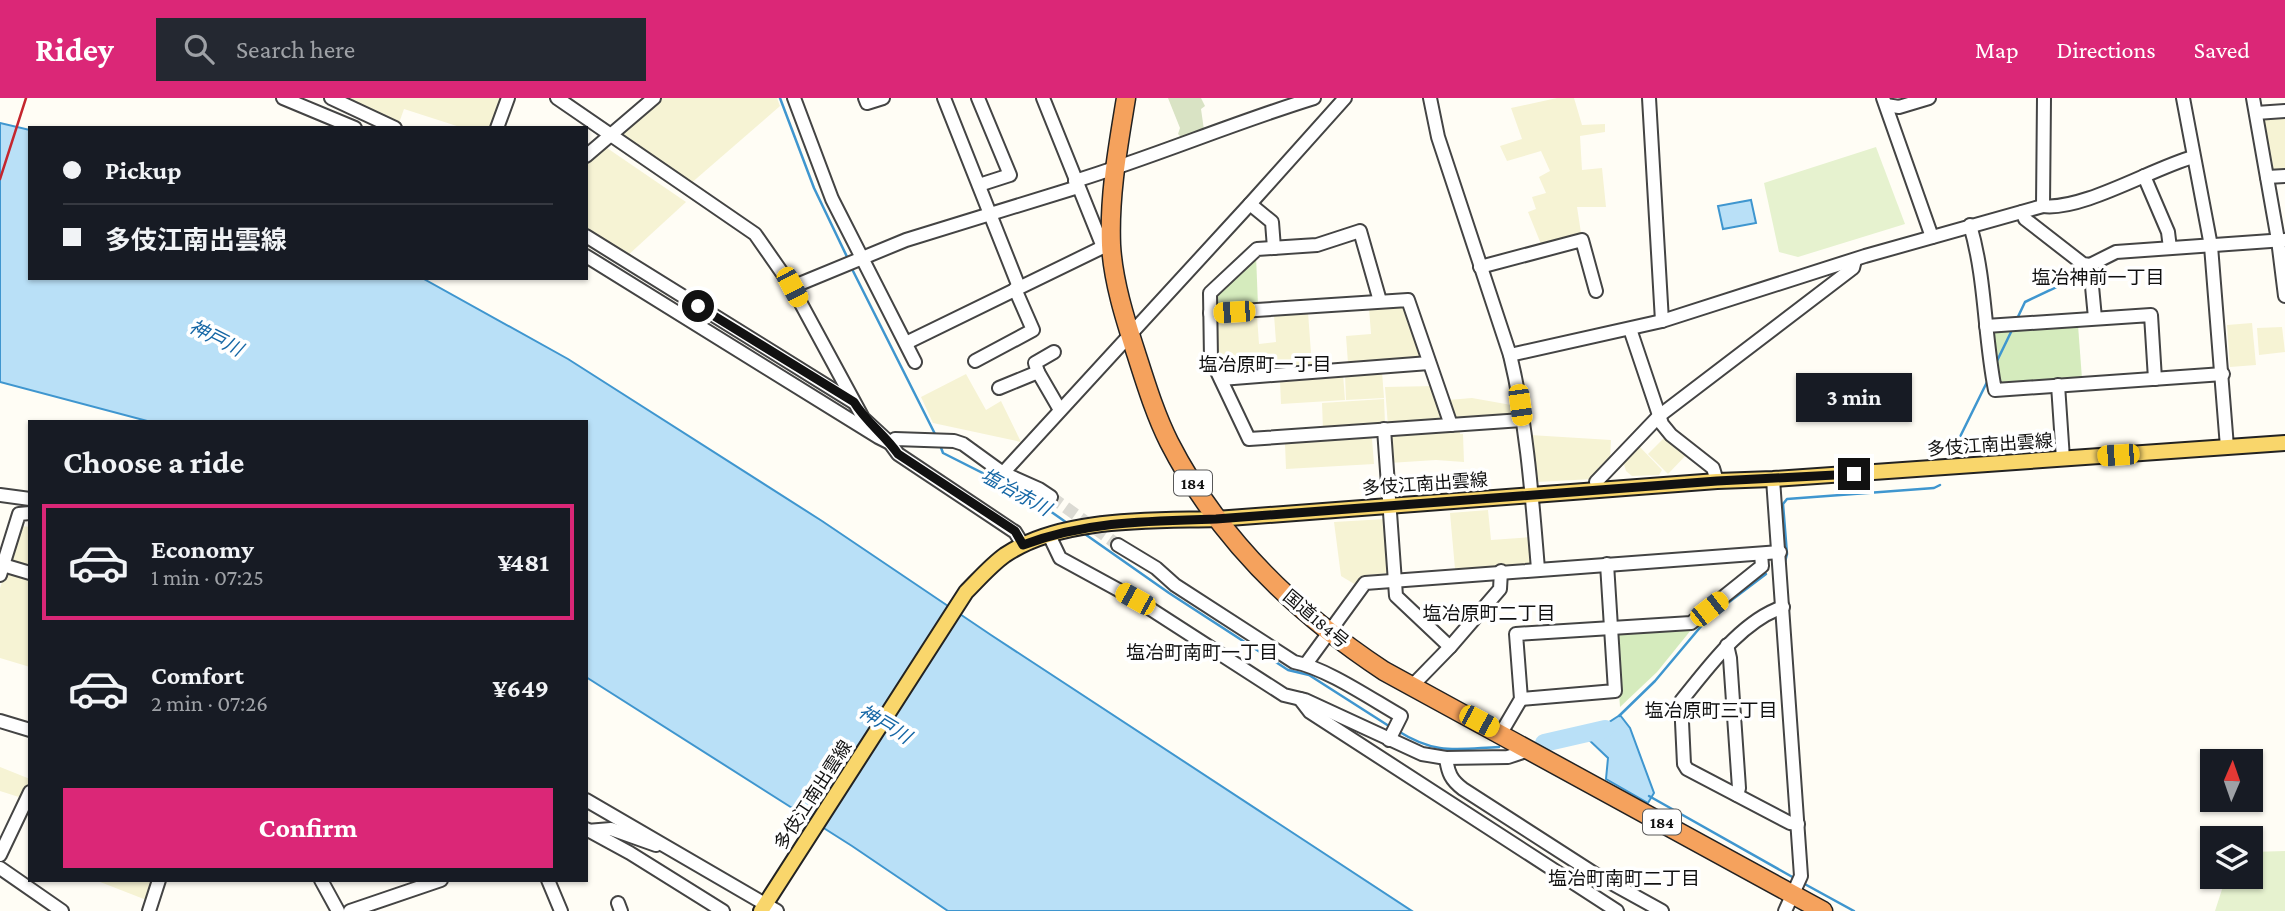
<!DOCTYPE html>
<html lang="en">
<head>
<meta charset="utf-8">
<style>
	:root { --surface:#171b24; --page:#242831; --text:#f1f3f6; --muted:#9ea1a6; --line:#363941; --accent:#db2777 }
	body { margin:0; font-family:"Crimson Pro","Noto Sans JP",serif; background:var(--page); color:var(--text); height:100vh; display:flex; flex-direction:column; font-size:26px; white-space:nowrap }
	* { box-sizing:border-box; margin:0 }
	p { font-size:23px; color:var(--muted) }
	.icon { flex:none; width:38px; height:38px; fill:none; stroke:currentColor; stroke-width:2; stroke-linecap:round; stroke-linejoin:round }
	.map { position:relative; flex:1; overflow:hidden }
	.drawer { position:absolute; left:28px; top:322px; width:560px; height:462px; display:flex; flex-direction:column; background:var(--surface); border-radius:0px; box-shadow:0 2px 5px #0004 }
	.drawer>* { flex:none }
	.hud { position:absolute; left:28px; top:28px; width:560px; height:154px; border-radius:0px; box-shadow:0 2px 5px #0004; display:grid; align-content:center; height:154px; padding:0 35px; background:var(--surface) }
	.needle { width:46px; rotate:2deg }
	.fabs { position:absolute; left:2200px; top:651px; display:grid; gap:14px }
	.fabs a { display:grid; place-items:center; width:63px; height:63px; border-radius:0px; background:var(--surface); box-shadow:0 2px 5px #0004; font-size:35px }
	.end { position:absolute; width:32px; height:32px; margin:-16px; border:9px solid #111; background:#fff; box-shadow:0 0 0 4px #fff }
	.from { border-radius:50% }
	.bubble { position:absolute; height:49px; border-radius:0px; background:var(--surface); box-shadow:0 2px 5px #0004; font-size:23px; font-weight:700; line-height:49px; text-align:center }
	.car { position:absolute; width:21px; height:42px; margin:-21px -10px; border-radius:9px; box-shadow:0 0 5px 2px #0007; background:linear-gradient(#f5c518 24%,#345 0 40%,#f5c518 0 76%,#345 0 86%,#f5c518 0) }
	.hud b { display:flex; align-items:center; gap:24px; height:66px; font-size:26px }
	.hud b+b { border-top:2px solid var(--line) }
	.hud i { width:18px; height:18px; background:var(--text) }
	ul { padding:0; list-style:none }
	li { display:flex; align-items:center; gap:21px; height:116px; margin:0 14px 10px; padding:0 21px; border:4px solid transparent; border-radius:0px }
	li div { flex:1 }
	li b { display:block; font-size:26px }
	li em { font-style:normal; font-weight:700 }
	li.active { border-color:var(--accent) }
	li>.icon { width:63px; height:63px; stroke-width:1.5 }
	h2 { padding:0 35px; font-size:32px; line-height:84px }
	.button { display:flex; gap:14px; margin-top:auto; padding:14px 35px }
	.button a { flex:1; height:80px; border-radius:0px; background:var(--accent); color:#fff; font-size:28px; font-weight:700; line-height:80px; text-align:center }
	header { display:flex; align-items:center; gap:42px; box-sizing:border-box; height:98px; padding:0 35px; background:var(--accent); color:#fff }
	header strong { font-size:33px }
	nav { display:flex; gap:38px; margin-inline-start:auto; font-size:24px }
	.search { width:490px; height:63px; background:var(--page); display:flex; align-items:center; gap:18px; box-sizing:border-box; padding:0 24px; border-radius:0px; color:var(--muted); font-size:26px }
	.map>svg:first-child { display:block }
</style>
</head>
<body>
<header>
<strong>Ridey</strong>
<div class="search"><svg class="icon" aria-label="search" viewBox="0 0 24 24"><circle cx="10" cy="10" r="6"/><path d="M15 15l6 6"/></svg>Search here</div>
<nav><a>Map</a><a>Directions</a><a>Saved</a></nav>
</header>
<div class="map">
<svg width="2285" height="813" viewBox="0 0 2285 813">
	<rect width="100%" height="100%" fill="#fffdf5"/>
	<g fill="#f6f3d4">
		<path d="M345,0H502L492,30H463L404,11L399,25Z"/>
		<path d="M662,0H777L780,8L689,87L618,39Z"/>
		<path d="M1557,0H1574L1582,27L1605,26V34L1580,38L1582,72L1602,70L1606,109H1577L1581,135L1541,146L1528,114L1536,111L1532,99L1546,95L1539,79L1550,73L1541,53L1507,63L1500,48L1522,41L1511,10Z"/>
		<path d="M2285,19V72L2272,73L2263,21Z"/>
		<path d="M607,50L686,104L626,159L586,129V67Z"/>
		<path d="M1404,208L1424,258L1421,261L1348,265L1346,238L1371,236L1369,210Z"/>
		<path d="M1308,214L1312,269L1227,275L1222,273L1216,259V225L1220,221L1257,218L1259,246L1276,244L1274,217Z"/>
		<path d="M2252,225L2256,267L2230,269L2227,227Z"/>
		<path d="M2282,229L2285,254L2259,257L2257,230Z"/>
		<path d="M1382,274L1384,300L1346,302L1345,276Z"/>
		<path d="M966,276L986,312L1001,303L1021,344L933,325L921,299Z"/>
		<path d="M1343,276L1345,302L1281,306L1280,283H1284V280Z"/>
		<path d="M1435,288L1444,321L1388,328L1385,289Z"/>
		<path d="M1472,300L1517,308L1518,316L1454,321L1448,302Z"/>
		<path d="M1384,301L1385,326L1323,332L1322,305Z"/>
		<path d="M1460,332V336H1463L1464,364L1436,362L1389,365L1390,337Z"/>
		<path d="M1530,337L1611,342L1610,364L1593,381L1537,384L1535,383Z"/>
		<path d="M1369,338L1372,341L1374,366L1286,371L1285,345Z"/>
		<path d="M1666,338L1687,356L1668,376L1648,356Z"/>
		<path d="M1637,346L1662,372L1659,377L1632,378L1626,373L1623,363Z"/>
		<path d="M1488,412L1491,442L1532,439L1533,466L1455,471L1450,415Z"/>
		<path d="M1385,421L1390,475L1366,477L1356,487L1341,478L1334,424Z"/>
		<path d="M21,428L30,429V471L9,465Z"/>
		<path d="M6,473L30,480V569L0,560V490Z"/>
		<path d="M0,669L30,681L22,700L0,693Z"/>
		<path d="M95,782H156L149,803Z"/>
	</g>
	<g fill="#d5ebbd">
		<path d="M1256,157L1258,208L1217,211L1213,196Z"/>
		<path d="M2078,227L2082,281L2000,287L1991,235L1994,232Z"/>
		<path d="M1695,527L1657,574L1620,609L1615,536L1618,533Z"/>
	</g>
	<path fill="#d9e3c4" d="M1168,0H1201L1205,8L1201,11L1204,32L1184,42L1178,36L1180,30Z"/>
	<g fill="#e6f2cf">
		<path d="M1876,49L1905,126L1798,159L1779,154L1764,85Z"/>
		<path d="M2285,753V813H2215L2226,779H2250L2251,754Z"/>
	</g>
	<g fill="#b9e0f7" stroke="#3f96cf" stroke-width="2">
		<path d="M0,25L30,32V180H422L568,261L822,423L991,537L1412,813H948L852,748L586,579V324H151L0,284Z"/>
		<path d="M1751,102L1756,125L1723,131L1718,108Z"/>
		<path d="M1620,617L1630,630L1654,695L1648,705L1606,681L1608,660L1588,641L1584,632L1606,626Z"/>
	</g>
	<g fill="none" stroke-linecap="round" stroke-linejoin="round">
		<g stroke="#3f96cf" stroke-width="2.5">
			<path d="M780,0L814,90L849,163"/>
			<path d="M851,169L936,338"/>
			<path d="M2016,223L2025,204L2086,175"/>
			<path d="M1995,267L2012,232"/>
			<path d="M940,347L943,355L1030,399L1070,427"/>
			<path d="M1953,353L1988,282"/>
			<path d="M1082,434L1169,495L1288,572L1309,577L1392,630"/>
			<path d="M1785,464L1787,456L1783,406L1787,401L1934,390L1940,387"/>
			<path d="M1619,618L1655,583L1708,520L1766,476"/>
			<path d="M1398,633C1436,657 1456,651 1499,649"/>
			<path d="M1649,698L1796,781"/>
			<path d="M1801,784L1854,813"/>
		</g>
		<path stroke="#b9e0f7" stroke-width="18" d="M1544,645L1605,631"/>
		<path stroke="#dbdad3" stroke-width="12" stroke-dasharray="12 6" stroke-linecap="butt" d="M1051,399L1118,447"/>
		<g stroke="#444" stroke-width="16">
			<g id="minor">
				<path d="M283,0L355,30"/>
				<path d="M331,0L395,30"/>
				<path d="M557,0L755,136L792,189L863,320L890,345L898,356L1015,434L1023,447"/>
				<path d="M794,0L832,101L915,264"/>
				<path d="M865,0L867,5L883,0"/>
				<path d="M944,0L1019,189"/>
				<path d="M978,0L1010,77L979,87"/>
				<path d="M1043,0L1103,149H1110"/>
				<path d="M1430,0L1438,39L1510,257C1527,327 1532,399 1538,471"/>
				<path d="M1649,0L1662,223"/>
				<path d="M1883,0L1932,139"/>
				<path d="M2183,0L2211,148L2227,349"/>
				<path d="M2253,0L2278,142L2285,198"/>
				<path d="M1886,7L1899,9L1929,0"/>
				<path d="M2256,15L2285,13"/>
				<path d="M497,30L508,0"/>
				<path d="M586,58L654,0"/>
				<path d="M2144,78L2168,134L2170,150"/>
				<path d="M2267,79L2285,78"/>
				<path d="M1075,83C1156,58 1233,25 1314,0"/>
				<path d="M1250,106L1272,124L1274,150"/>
				<path d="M2043,108C2082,113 2153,70 2193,59"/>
				<path d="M2022,114L2025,121L2083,166L2090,167"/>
				<path d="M1970,127C1986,181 1984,237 1995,292L2223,276"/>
				<path d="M586,138L853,304"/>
				<path d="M586,158L878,339L890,345L895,341L954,343L963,346L1003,375L1039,391L1051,399"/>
				<path d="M1480,169L1582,142L1596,193"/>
				<path d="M792,189L906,142L1078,89"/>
				<path d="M1380,203L1360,133L1317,147L1257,151L1210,195L1211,261L1249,341L1522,322"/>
				<path d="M1210,215L1408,202L1451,327"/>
				<path d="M2095,220L2090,167L2116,154L2285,142"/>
				<path d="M1986,228L2151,217L2155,281"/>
				<path d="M1630,231L1662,326L1671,337L1713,370L1717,383"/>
				<path d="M906,245L1103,149"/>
				<path d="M1510,257L1662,223L1865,158L2043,108L2044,0"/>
				<path d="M975,263L1033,232L1015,191"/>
				<path d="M1038,274L1035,265L1054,254"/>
				<path d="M1221,281L1429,265"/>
				<path d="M2058,287L2063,361"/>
				<path d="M999,290L1038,274L1060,312"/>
				<path d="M1384,331L1396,498L1450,549"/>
				<path d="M1003,375L1250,106L1345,0"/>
				<path d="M1773,381L1801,778L1785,813"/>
				<path d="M1596,384L1659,318L1853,170L1855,162"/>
				<path d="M0,397L30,401"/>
				<path d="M1049,437L1060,460L1135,501L1284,597L1305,602L1422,656L1446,660L1508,659L1529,652"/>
				<path d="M1118,447L1156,470L1175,487L1294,564C1326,570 1371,601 1401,618L1389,642"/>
				<path d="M3,467L30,475"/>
				<path d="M0,477L19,416L30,415"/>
				<path d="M1783,509C1741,523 1708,570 1681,603L1684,666L1687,671L1790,725L1798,726"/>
				<path d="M1727,547L1730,560L1739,690L1737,697"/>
				<path d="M1306,566L1365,485L1780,454"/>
				<path d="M1412,588L1450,549L1500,491L1501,473"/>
				<path d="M1300,601L1310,614L1617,813"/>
				<path d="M1521,601L1615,593L1607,466"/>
				<path d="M0,623L30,632"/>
				<path d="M1501,635L1521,601L1516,536L1691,525L1762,468L1761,456"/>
				<path d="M1446,660C1448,675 1451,682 1463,691L1595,776L1662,813"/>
				<path d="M586,702L777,813"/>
				<path d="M586,731L630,755L723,813"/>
				<path d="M587,733L611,731L656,747"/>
				<path d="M0,757L30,694"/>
				<path d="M0,770L62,813"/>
				<path d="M321,782L338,813"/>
				<path d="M548,782L561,813"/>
				<path d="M618,805L621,813"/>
				<path d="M149,813L159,782"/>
				<path d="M350,813L441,782"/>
			</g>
		</g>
		<g stroke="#222" stroke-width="18">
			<path id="major" d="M761,813L966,494C979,481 991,467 1005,457C1061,419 1151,423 1216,421L1717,383L1773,381L2285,345"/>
		</g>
		<g stroke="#222" stroke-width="21">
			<path id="highway" d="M1126,0C1118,49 1109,97 1111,147C1113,183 1125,221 1136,255C1146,286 1155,316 1169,344C1218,440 1296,515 1384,573L1823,813"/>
		</g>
		<use href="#minor" stroke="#fff" stroke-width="12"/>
		<use href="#major" stroke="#f9d66b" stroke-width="14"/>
		<use href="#highway" stroke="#f5a25d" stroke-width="18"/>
		<path stroke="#c4262e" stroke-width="2.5" d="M0,81L26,0"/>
	</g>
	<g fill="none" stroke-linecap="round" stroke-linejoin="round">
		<path stroke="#111" stroke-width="9" d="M698,208L854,304C866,324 885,337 898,356L1015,433L1023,447C1086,423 1150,423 1216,421L1717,383L1854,376"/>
	</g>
	<g text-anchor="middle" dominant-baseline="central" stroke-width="7" stroke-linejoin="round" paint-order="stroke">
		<g fill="#fff" stroke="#585858" stroke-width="2">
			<rect x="1174" y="372.5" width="38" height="25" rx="5"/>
			<rect x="1643" y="711.5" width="38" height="25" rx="5"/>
		</g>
		<g font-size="16" font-weight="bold" fill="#111">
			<text x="1193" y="385">184</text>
			<text x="1662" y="724">184</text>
		</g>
		<g font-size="18" fill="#111" stroke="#fff">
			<text transform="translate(1990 347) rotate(-4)">多伎江南出雲線</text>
			<text transform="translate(1425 386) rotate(-4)">多伎江南出雲線</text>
			<text transform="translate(1316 521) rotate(40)">国道184号</text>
			<text transform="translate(813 697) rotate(-57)">多伎江南出雲線</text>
		</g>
		<g font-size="19" fill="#111" stroke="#fff">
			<text x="2098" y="179">塩冶神前一丁目</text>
			<text x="1265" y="266">塩冶原町一丁目</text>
			<text x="1489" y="515">塩冶原町二丁目</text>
			<text x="1202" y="554">塩冶町南町一丁目</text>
			<text x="1711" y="612">塩冶原町三丁目</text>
			<text x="1624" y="780">塩冶町南町二丁目</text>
		</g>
		<g font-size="19" font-style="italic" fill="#1768a6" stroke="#fff">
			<text transform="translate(216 240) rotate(27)">神戸川</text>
			<text transform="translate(1016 394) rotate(29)">塩冶赤川</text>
			<text transform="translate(885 626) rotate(31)">神戸川</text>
		</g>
	</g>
</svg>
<div class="fabs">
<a><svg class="needle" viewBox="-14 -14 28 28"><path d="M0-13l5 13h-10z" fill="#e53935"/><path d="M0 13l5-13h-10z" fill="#9ea1a6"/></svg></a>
<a><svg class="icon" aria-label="layers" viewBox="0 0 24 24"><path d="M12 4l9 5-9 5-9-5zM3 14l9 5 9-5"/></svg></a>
</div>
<i class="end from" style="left:698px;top:208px"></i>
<i class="end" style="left:1854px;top:376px"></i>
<div class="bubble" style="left:1796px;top:275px;width:116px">3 min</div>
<i class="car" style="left:792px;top:189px;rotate:152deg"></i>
<i class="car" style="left:1234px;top:214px;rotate:266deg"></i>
<i class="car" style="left:1520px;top:307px;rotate:172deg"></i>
<i class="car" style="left:2118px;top:357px;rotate:266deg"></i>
<i class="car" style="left:1135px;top:501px;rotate:299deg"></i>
<i class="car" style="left:1709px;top:511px;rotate:52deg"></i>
<i class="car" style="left:1479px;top:623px;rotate:118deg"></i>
<div class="hud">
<b><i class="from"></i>Pickup</b>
<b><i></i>多伎江南出雲線</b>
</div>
<section class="drawer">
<h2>Choose a ride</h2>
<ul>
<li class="active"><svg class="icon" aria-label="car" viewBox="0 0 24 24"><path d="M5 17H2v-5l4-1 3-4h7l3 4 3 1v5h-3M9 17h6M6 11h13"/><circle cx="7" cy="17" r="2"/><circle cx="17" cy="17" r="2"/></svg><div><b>Economy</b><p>1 min · 07:25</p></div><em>¥481</em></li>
<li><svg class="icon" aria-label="car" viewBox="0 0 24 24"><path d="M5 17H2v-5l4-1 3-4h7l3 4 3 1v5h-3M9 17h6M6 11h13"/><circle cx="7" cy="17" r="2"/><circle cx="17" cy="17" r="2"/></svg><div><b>Comfort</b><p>2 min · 07:26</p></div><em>¥649</em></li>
</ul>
<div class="button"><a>Confirm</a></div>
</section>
</div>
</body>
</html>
